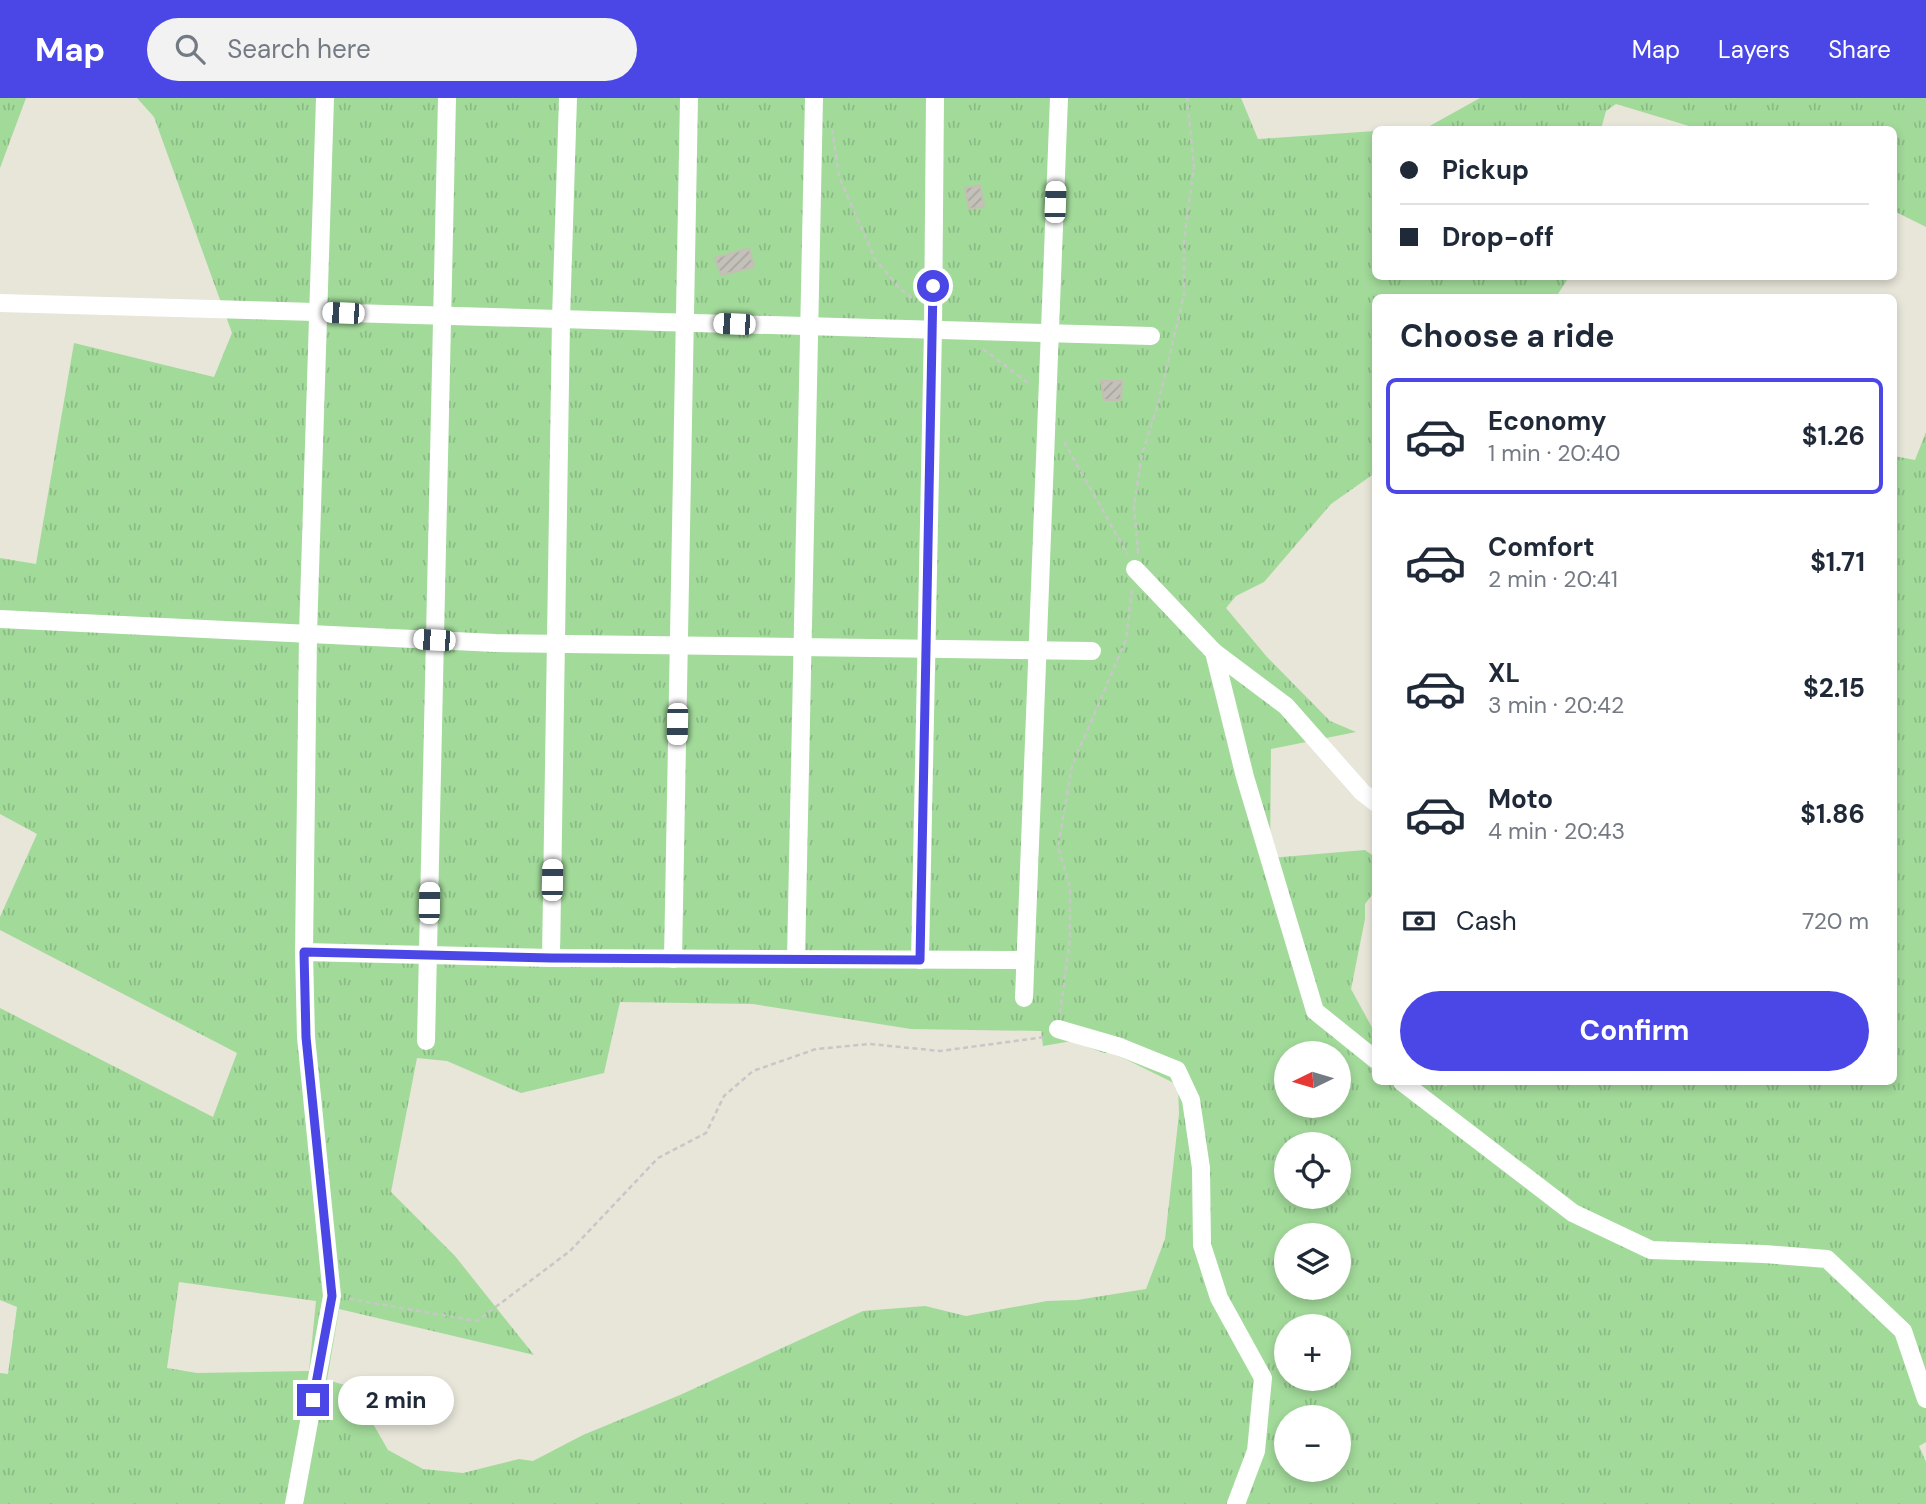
<!DOCTYPE html>
<html lang="en">
<head>
<meta charset="utf-8">
<style>
	:root { --surface:#fff; --page:#f2f2f3; --text:#1f2937; --muted:#747a83; --line:#e0e1e3; --accent:#4b47e7 }
	body { margin:0; font-family:"DM Sans",sans-serif; background:var(--page); color:var(--text); height:100vh; display:flex; flex-direction:column; font-size:26px; white-space:nowrap }
	* { box-sizing:border-box; margin:0 }
	p { font-size:23px; color:var(--muted) }
	.icon { flex:none; width:38px; height:38px; fill:none; stroke:currentColor; stroke-width:2; stroke-linecap:round; stroke-linejoin:round }
	.map { position:relative; flex:1; overflow:hidden }
	.sheet { position:absolute; left:1372px; top:196px; width:525px; height:791px; display:flex; flex-direction:column; background:var(--surface); border-radius:10px; box-shadow:0 4px 10px #0003 }
	.sheet>* { flex:none }
	.guide { position:absolute; left:1372px; top:28px; width:525px; height:154px; border-radius:10px; box-shadow:0 4px 10px #0003; display:grid; align-content:center; height:154px; padding:0 28px; background:var(--surface) }
	.needle { width:46px; rotate:265deg }
	.fabs { position:absolute; left:1274px; top:943px; display:grid; gap:14px }
	.fabs a { display:grid; place-items:center; width:77px; height:77px; border-radius:50%; background:var(--surface); box-shadow:0 4px 10px #0003; font-size:35px }
	.end { position:absolute; width:32px; height:32px; margin:-16px; border:9px solid #4b47e7; background:#fff; box-shadow:0 0 0 4px #fff }
	.from { border-radius:50% }
	.bubble { position:absolute; height:49px; border-radius:24px; background:var(--surface); box-shadow:0 4px 10px #0003; font-size:23px; font-weight:700; line-height:49px; text-align:center }
	.car { position:absolute; width:21px; height:42px; margin:-21px -10px; border-radius:9px; box-shadow:0 0 5px 2px #0007; background:linear-gradient(#fff 24%,#345 0 40%,#fff 0 76%,#345 0 86%,#fff 0) }
	.guide b { display:flex; align-items:center; gap:24px; height:66px; font-size:26px }
	.guide b+b { border-top:2px solid var(--line) }
	.guide i { width:18px; height:18px; background:var(--text) }
	ul { padding:0; list-style:none }
	li { display:flex; align-items:center; gap:21px; height:116px; margin:0 14px 10px; padding:0 14px; border:4px solid transparent; border-radius:10px }
	li div { flex:1 }
	li b { display:block; font-size:26px }
	li em { font-style:normal; font-weight:700 }
	li.on { border-color:var(--accent) }
	li>.icon { width:63px; height:63px; stroke-width:1.5 }
	h2 { padding:0 28px; font-size:32px; line-height:84px }
	.pay { display:flex; align-items:center; gap:18px; height:77px; padding:0 28px; font-size:26px }
	.pay p { margin-inline-start:auto }
	.cta { display:flex; gap:14px; margin-top:auto; padding:14px 28px }
	.cta a { flex:1; height:80px; border-radius:42px; background:var(--accent); color:#fff; font-size:28px; font-weight:700; line-height:80px; text-align:center }
	header { display:flex; align-items:center; gap:42px; box-sizing:border-box; height:98px; padding:0 35px; background:var(--accent); color:#fff }
	header strong { font-size:33px }
	nav { display:flex; gap:38px; margin-inline-start:auto; font-size:24px }
	.search { width:490px; height:63px; background:var(--page); display:flex; align-items:center; gap:18px; box-sizing:border-box; padding:0 24px; border-radius:38px; color:var(--muted); font-size:26px }
	.map>svg:first-child { display:block }
</style>
</head>
<body>
<header>
<strong>Map</strong>
<div class="search"><svg class="icon" aria-label="search" viewBox="0 0 24 24"><circle cx="10" cy="10" r="6"/><path d="M15 15l6 6"/></svg>Search here</div>
<nav><a>Map</a><a>Layers</a><a>Share</a></nav>
</header>
<div class="map">
<svg width="1926" height="1406" viewBox="0 0 1926 1406">
	<defs>
		<pattern id="grass-tufts" width="24" height="20" patternUnits="userSpaceOnUse" patternTransform="scale(1.75)"><rect width="24" height="20" fill="#a2da9a"/><path d="M3 7l-1-3M5 7V3M7 7l1-3M15 17l-1-3M17 17v-4M19 17l1-3" fill="none" stroke="#8bbb85"/></pattern>
		<pattern id="building-hatch" width="6" height="6" patternUnits="userSpaceOnUse" patternTransform="scale(1.75)"><rect width="6" height="6" fill="#c3c1b9"/><path d="M-1 1l2-2M0 6l6-6M5 7l2-2" fill="none" stroke="#a7a69f"/></pattern>
	</defs>
	<rect width="100%" height="100%" fill="#e8e5d9"/>
	<g fill="url(#grass-tufts)" fill-rule="evenodd">
		<path d="M0,0H26L0,70Z"/>
		<path d="M137,0H1241L1258,41L1375,33L1376,178L1569,179L1556,199L1376,200L1375,375L1331,406L1264,484L1236,498L1226,510L1267,559L1330,623L1356,634L1271,651L1270,760L1365,752L1375,759V793L1365,806V821L1351,891L1375,935L1376,984H1435L1446,988L1450,984H1894V358L1915,362L1926,334V1344L1919,1348L1926,1364V1406H0V1275L8,1276L17,1209L0,1202V910L213,1019L237,955L0,832V819L37,736L0,716V460L36,466L74,245L214,279L232,235L154,19ZM620,904L753,906L911,931L1041,933L1043,948L1072,943L1104,955H1113L1178,987L1179,1016L1165,1141L1146,1191L1077,1202L1047,1203L966,1218L925,1208L863,1213L680,1297L583,1337L533,1363L519,1361L463,1375L423,1371L388,1352L352,1289L327,1282L339,1211L534,1257L455,1158L391,1094L417,960L447,963L521,995L604,975ZM1286,956H1339V1008H1286ZM1286,1046H1339V1099H1286ZM1286,1138H1339V1190H1286ZM179,1184L316,1203L309,1273L197,1275L167,1270ZM1286,1228H1339V1281H1286ZM1286,1320H1339V1372H1286Z"/>
		<path d="M1480,0H1926V129L1894,113V32L1699,31L1616,6L1606,13L1601,31H1403L1426,30Z"/>
	</g>
	<g fill="url(#building-hatch)" stroke="#c3c0b3" stroke-width="2">
		<path d="M980,87L984,109L969,111L965,90Z"/>
		<path d="M749,150L754,169L721,177L715,160Z"/>
		<path d="M1101,283H1122L1121,302H1104Z"/>
	</g>
	<g fill="none" stroke-linecap="round" stroke-linejoin="round">
		<g stroke="#c7c7c7" stroke-width="2.5" stroke-dasharray="5 3.5" stroke-linecap="butt">
			<path d="M832,31L839,79L875,161L899,190L915,202"/>
			<path d="M983,251L1031,287"/>
			<path d="M1064,344L1128,457"/>
			<path d="M1138,455L1134,408L1142,356L1158,306L1184,197V143L1194,68L1187,0"/>
			<path d="M1060,915L1070,841V789L1058,749L1072,668L1126,542L1132,492"/>
			<path d="M349,1201L477,1223L570,1153L658,1060L706,1035L724,998L753,973L816,951L870,946L940,953L1045,939"/>
		</g>
		<g stroke="#fff" stroke-width="18">
			<path d="M0,205L1151,238"/>
			<path d="M1135,471L1214,554L1245,679L1315,913L1376,962"/>
			<path d="M0,521L495,545L1092,553"/>
			<path d="M1214,554L1286,608L1362,694L1376,705"/>
			<path d="M304,854L551,860L1025,862"/>
			<path d="M551,860L561,221L568,0"/>
			<path d="M673,861L689,0"/>
			<path d="M796,861L814,0"/>
			<path d="M920,862L933,231L935,0"/>
			<path d="M1024,900L1059,0"/>
			<path d="M1058,931L1120,949L1177,972L1191,1002L1201,1070L1202,1147L1219,1200L1263,1280L1256,1353L1236,1406"/>
			<path d="M426,943L447,0"/>
			<path d="M1402,984L1573,1115L1651,1152L1764,1156L1827,1161L1903,1233L1926,1301"/>
			<path d="M294,1406L332,1198L306,939L304,854L308,536L325,0"/>
		</g>
	</g>
	<g fill="none" stroke-linecap="round" stroke-linejoin="round">
		<path stroke="#4b47e7" stroke-width="9" d="M313,1302L332,1198L306,939L304,854L551,860L920,862L933,188"/>
	</g>
</svg>
<div class="fabs">
<a><svg class="needle" viewBox="-14 -14 28 28"><path d="M0-13l5 13h-10z" fill="#e53935"/><path d="M0 13l5-13h-10z" fill="#747a83"/></svg></a>
<a><svg class="icon" aria-label="locate" viewBox="0 0 24 24"><circle cx="12" cy="12" r="6"/><path d="M12 2v4M12 18v4M2 12h4M18 12h4"/></svg></a>
<a><svg class="icon" aria-label="layers" viewBox="0 0 24 24"><path d="M12 4l9 5-9 5-9-5zM3 14l9 5 9-5"/></svg></a>
<a>+</a>
<a>−</a>
</div>
<i class="end from" style="left:933px;top:188px"></i>
<i class="end" style="left:313px;top:1302px"></i>
<div class="bubble" style="left:338px;top:1278px;width:116px">2 min</div>
<i class="car" style="left:1055px;top:104px;rotate:2deg"></i>
<i class="car" style="left:343px;top:215px;rotate:272deg"></i>
<i class="car" style="left:734px;top:226px;rotate:272deg"></i>
<i class="car" style="left:434px;top:542px;rotate:273deg"></i>
<i class="car" style="left:677px;top:626px;rotate:181deg"></i>
<i class="car" style="left:552px;top:782px;rotate:1deg"></i>
<i class="car" style="left:429px;top:805px;rotate:1deg"></i>
<div class="guide">
<b><i class="from"></i>Pickup</b>
<b><i></i>Drop-off</b>
</div>
<section class="sheet">
<h2>Choose a ride</h2>
<ul>
<li class="on"><svg class="icon" aria-label="car" viewBox="0 0 24 24"><path d="M5 17H2v-5l4-1 3-4h7l3 4 3 1v5h-3M9 17h6M6 11h13"/><circle cx="7" cy="17" r="2"/><circle cx="17" cy="17" r="2"/></svg><div><b>Economy</b><p>1 min · 20:40</p></div><em>$1.26</em></li>
<li><svg class="icon" aria-label="car" viewBox="0 0 24 24"><path d="M5 17H2v-5l4-1 3-4h7l3 4 3 1v5h-3M9 17h6M6 11h13"/><circle cx="7" cy="17" r="2"/><circle cx="17" cy="17" r="2"/></svg><div><b>Comfort</b><p>2 min · 20:41</p></div><em>$1.71</em></li>
<li><svg class="icon" aria-label="car" viewBox="0 0 24 24"><path d="M5 17H2v-5l4-1 3-4h7l3 4 3 1v5h-3M9 17h6M6 11h13"/><circle cx="7" cy="17" r="2"/><circle cx="17" cy="17" r="2"/></svg><div><b>XL</b><p>3 min · 20:42</p></div><em>$2.15</em></li>
<li><svg class="icon" aria-label="car" viewBox="0 0 24 24"><path d="M5 17H2v-5l4-1 3-4h7l3 4 3 1v5h-3M9 17h6M6 11h13"/><circle cx="7" cy="17" r="2"/><circle cx="17" cy="17" r="2"/></svg><div><b>Moto</b><p>4 min · 20:43</p></div><em>$1.86</em></li>
</ul>
<div class="pay"><svg class="icon" aria-label="cash" viewBox="0 0 24 24"><path d="M3 7h18v10H3z"/><circle cx="12" cy="12" r="2"/></svg>Cash<p>720 m</p></div>
<div class="cta"><a>Confirm</a></div>
</section>
</div>
</body>
</html>
